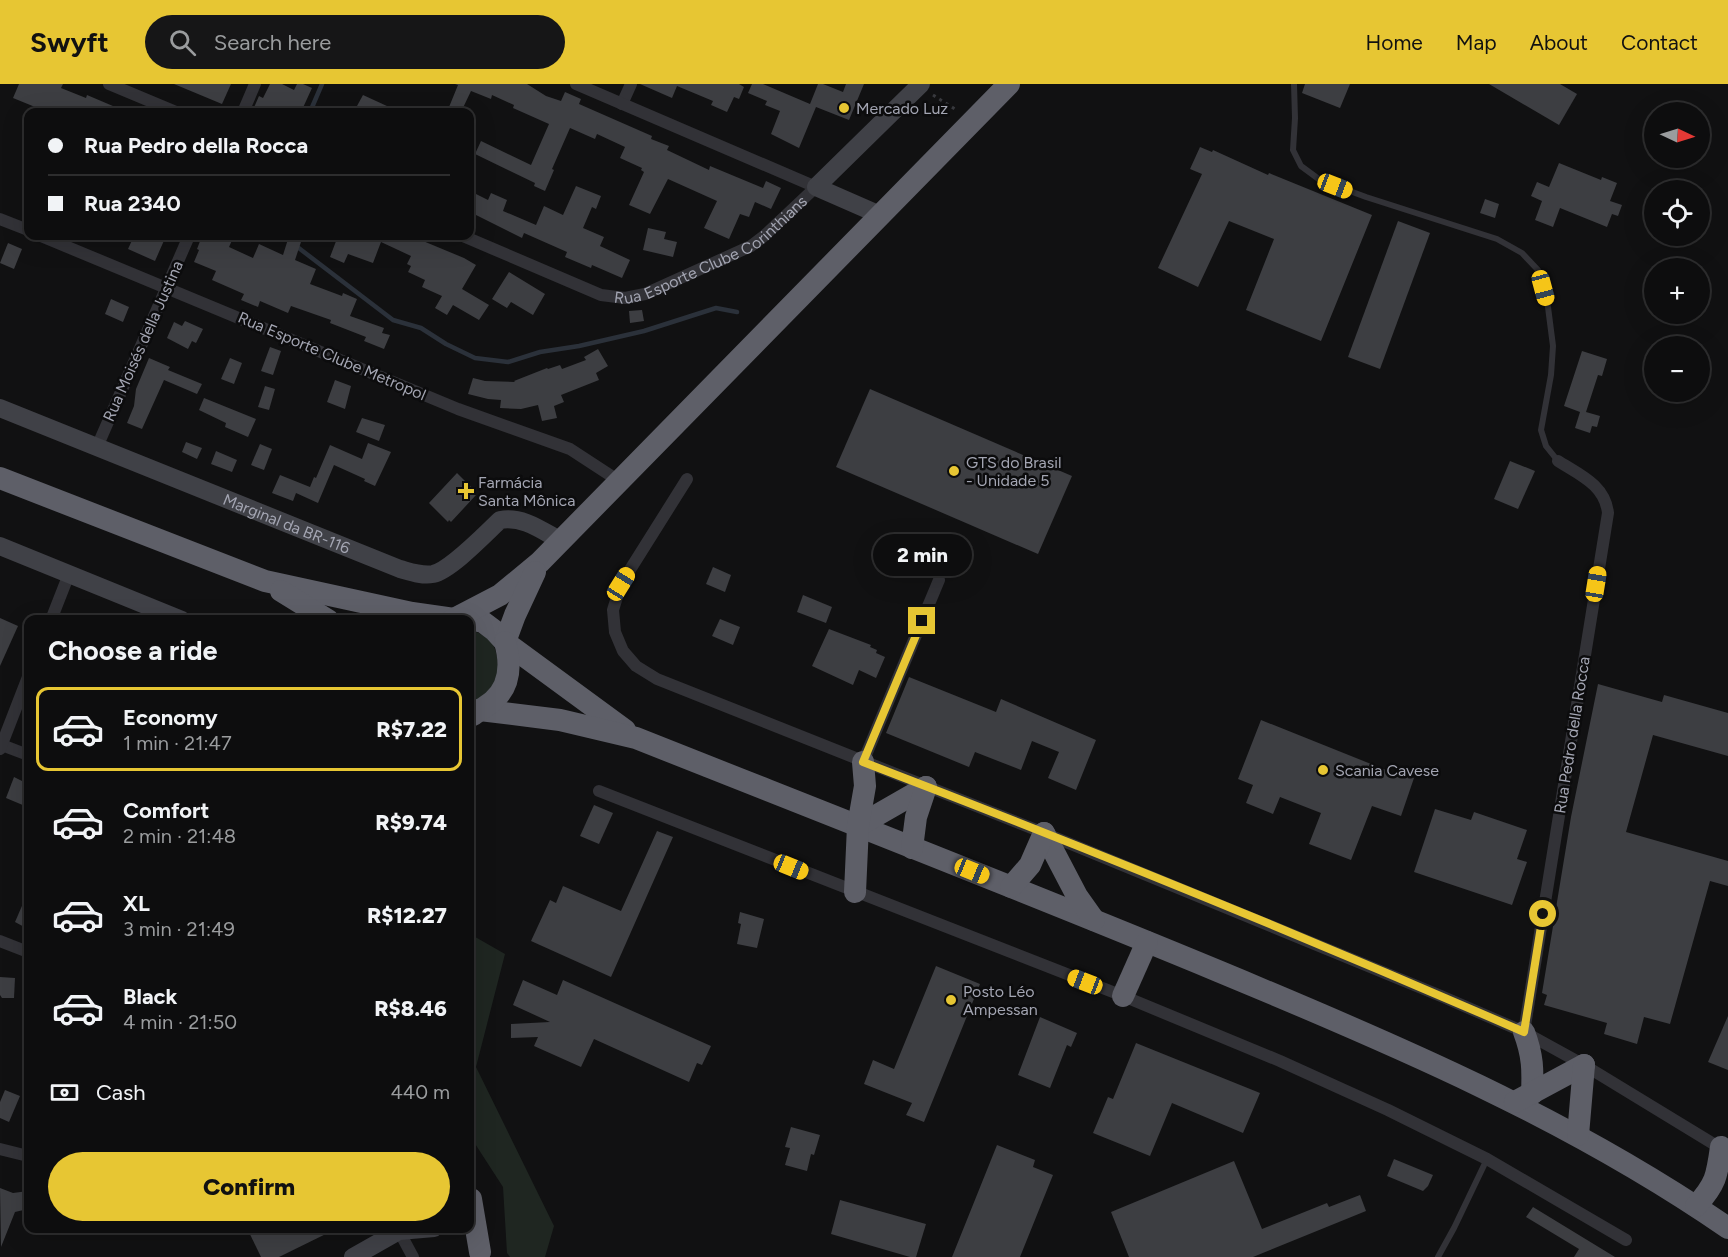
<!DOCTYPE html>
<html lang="en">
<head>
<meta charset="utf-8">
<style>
	:root { --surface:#0d0d0e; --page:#161617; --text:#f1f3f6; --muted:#9a9c9e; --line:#2d2d2e; --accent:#e7c633 }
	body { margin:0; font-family:Figtree,sans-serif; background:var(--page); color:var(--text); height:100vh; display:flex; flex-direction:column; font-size:22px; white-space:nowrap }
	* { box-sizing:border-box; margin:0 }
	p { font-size:20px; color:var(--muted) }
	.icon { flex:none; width:33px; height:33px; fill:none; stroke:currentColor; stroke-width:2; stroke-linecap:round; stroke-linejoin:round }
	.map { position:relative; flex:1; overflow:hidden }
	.panel { position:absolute; left:24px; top:531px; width:450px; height:618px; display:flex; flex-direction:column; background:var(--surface); border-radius:12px; box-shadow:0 6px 24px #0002,0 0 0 2px var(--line) }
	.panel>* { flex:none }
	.top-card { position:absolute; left:24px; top:24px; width:450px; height:132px; border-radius:12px; box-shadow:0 6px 24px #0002,0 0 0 2px var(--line); display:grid; align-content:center; height:132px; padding:0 24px; background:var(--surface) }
	.needle { width:39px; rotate:94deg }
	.fabs { position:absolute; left:1644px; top:18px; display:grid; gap:12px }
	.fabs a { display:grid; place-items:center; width:66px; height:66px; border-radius:50%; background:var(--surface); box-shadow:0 6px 24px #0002,0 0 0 2px var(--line); font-size:30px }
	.end { position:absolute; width:27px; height:27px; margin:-14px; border:8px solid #e7c633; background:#111; box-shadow:0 0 0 3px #111 }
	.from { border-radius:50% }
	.bubble { position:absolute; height:42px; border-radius:21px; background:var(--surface); box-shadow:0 6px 24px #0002,0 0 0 2px var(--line); font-size:20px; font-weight:800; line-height:42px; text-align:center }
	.car { position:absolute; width:18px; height:36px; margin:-18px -9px; border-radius:8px; box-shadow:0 0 4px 2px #0007; background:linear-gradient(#f5c518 24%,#345 0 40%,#f5c518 0 76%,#345 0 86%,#f5c518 0) }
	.top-card b { display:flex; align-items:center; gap:21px; height:57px; font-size:22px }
	.top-card b+b { border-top:2px solid var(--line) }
	.top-card i { width:15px; height:15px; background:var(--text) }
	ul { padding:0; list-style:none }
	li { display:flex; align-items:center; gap:18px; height:84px; margin:0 12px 9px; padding:0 12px; border:3px solid transparent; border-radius:12px }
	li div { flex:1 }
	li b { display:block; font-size:22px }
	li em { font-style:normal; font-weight:800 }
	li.selected { border-color:var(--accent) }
	li>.icon { width:54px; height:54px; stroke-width:1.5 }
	h2 { padding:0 24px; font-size:27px; line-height:72px }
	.pay { display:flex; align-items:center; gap:15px; height:66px; padding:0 24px; font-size:22px }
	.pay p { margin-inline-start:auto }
	.primary-button { display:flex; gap:12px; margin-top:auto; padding:12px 24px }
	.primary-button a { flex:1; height:69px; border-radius:36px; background:var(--accent); color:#111; font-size:24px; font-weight:800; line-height:69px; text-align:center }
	header { display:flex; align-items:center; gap:36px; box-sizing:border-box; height:84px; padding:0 30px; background:var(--accent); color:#111 }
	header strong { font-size:28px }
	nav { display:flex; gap:33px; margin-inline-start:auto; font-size:21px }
	.search { width:420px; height:54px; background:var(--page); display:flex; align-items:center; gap:15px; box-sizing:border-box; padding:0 21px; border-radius:33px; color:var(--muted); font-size:22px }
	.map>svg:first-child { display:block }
</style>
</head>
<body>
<header>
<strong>Swyft</strong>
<div class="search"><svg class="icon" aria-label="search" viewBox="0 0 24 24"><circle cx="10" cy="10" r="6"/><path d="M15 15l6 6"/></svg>Search here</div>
<nav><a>Home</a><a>Map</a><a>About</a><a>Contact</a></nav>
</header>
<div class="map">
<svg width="1728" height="1173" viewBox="0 0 1728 1173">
	<rect width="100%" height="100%" fill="#111112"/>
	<g fill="#1f2621">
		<path d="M470,546C498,554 497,568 499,593L483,614L470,618Z"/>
		<path d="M470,850L505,870L476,983L554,1142L545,1173H510L507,1169L503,1103L470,1052Z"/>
	</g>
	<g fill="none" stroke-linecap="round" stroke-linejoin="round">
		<g stroke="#2b313a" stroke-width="4.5">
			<path d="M310,28L322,0"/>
			<path d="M283,152L393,236L421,244L446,260L475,274L508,278L540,268L579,262L644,247L716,224L737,228"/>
		</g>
	</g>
	<g fill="#3d3e42">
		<path d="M19,0H63L61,4L86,14L87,11L127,28H39L40,25L13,14Z"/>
		<path d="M174,0H231L222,20Z"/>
		<path d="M270,0H282L294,6L297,0H303L312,4L301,28H252L259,12L263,14Z"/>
		<path d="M455,0H527L546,12L561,17L565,8L581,15L579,20L652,52L651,55L669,62L667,66L709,86L710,82L763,104L766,97L781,104L771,125L755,118L749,133L740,130L729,155L704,144L717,117L668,95L650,130L629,121L644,88L641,86L642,84L620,74L625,63L597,50L595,55L570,44L552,85L554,86L545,107L534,102L535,99L475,70L481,57L531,81L549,40L513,24L514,21L492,11L491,15L471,7L461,28H447L458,1Z"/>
		<path d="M640,0H739L744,3L739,15L734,13L727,28L711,21L713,17L677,2L672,14Z"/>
		<path d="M752,0H763L810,20L818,0H823L843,8L846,0H864L849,36L816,23L799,64L771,50L780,27L765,21L767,17L748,9Z"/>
		<path d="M1305,0H1350L1340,24L1302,9Z"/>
		<path d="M1489,0H1560L1577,10L1559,41Z"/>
		<path d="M363,11L400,28H369L357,22Z"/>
		<path d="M1200,63L1212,68L1213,66L1268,91L1269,89L1372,131L1321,257L1246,226L1274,155L1229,137L1198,203L1158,184L1202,90L1190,85Z"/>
		<path d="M1559,79L1601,96L1602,93L1617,99L1610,117L1622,121L1618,132L1612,130L1607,143L1560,124L1553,143L1535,136L1542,117L1531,112L1537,98L1549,103Z"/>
		<path d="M576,102L601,112L596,125L592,123L583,144L604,153L600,162L630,176L622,194L592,181L591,184L565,173L567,168L524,149L522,154L470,128V107L488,116L491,109L507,116L503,127L536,141L544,122L563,131Z"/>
		<path d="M1485,115L1499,120L1495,134L1480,129Z"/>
		<path d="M1398,137L1430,149L1380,285L1348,273Z"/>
		<path d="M648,144L666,148L664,155L677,158L673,173L643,166Z"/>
		<path d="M134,152H142L152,156L154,152H166L155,177L128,165Z"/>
		<path d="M202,152H234L229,163L253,174L259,160L283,171L289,152H303L295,176L316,185L310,200L342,212L343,209L357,215L350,232L384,244L382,249L390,251L384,265L364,257L366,253L330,239L331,236L291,222L288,229L260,217L258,223L241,216L244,210L212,196L216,187L194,178L199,166L197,165Z"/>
		<path d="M338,152H411L464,174L476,181L462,205L489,221L479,236L453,221L447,231L435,224L442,212L422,203L425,196L408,188L411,182L407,180L411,172L381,158L373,179L348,170L344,179L330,173Z"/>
		<path d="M8,159L22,165L14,185L0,179Z"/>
		<path d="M509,188L545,210L533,231L511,218L507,224L492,215Z"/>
		<path d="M111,215L129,223L123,238L105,230Z"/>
		<path d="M642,226L644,237L630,239L629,227Z"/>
		<path d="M185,237L203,245L196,259L192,257L188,265L167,254L174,238L182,242Z"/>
		<path d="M270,263L281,267L273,291L261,287Z"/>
		<path d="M598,265L608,282L596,289L599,296L561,311L564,318L554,322L557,334L542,337L538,321L521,325L500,324L501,316L488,315L468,310L473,294L485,297L515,298L514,297L547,284L548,285L560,281L562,285L586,276L584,273Z"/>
		<path d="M1582,267L1607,275L1602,292L1598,291L1586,328L1600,332L1597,343L1592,342L1590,349L1575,344L1580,328L1564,322Z"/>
		<path d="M149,274L170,283L168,286L202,300L197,310L164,296L142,345L127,339L134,322L136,305Z"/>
		<path d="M230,274L242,279L234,300L221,295Z"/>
		<path d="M335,296L351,302L345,325L327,318Z"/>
		<path d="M265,302L275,305L269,326L258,323Z"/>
		<path d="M870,305L1072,392L1038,470L836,383Z"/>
		<path d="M204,314L256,335L248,353L225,343L226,339L199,326Z"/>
		<path d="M362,334L385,341L379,357L356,348Z"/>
		<path d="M186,358L202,364L197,375L182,368Z"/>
		<path d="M368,359L391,368L375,402L364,397L365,395L334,381L318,419L296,409L293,417L272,409L280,391L310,403L314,393L316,394L330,361L362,375Z"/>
		<path d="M260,360L272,365L264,386L251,381Z"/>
		<path d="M216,367L237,376L232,388L211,380Z"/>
		<path d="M1510,377L1535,387L1518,425L1494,415Z"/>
		<path d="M457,389L476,408L475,410L476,411L451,438L449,436L448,438L429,419Z"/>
		<path d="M713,483L731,491L725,508L706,500Z"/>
		<path d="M803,511L832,523L826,539L797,528Z"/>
		<path d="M0,534L18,542L0,582Z"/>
		<path d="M720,535L740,543L733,561L712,552Z"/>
		<path d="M829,545L871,561L870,563L877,566L876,569L885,573L876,594L859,586L853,601L812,582Z"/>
		<path d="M909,593L996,628L1001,615L1096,656L1076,706L1048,694L1059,668L1032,657L1021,686L975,668L969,683L886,649Z"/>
		<path d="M1598,600L1662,618L1664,611L1728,629V672L1653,651L1626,748L1728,777V802L1710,797L1670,940L1644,933L1637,960L1604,950L1607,939L1544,921L1547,911L1542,909L1571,733Z"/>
		<path d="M1261,636L1396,690L1397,688L1414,694L1401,732L1372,722L1351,776L1309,760L1321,729L1280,713L1273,730L1246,719L1253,701L1238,695Z"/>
		<path d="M14,693L28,700V715L25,722L6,714Z"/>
		<path d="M594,721L613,729L599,760L580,752Z"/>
		<path d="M1435,725L1471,736L1474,728L1527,746L1517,775L1527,778L1512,821L1414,788Z"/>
		<path d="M657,747L673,753L611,893L531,857L550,816L556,819L563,802L621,827Z"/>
		<path d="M28,808V845L15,838Z"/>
		<path d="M740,828L764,835L757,864L737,860L741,840L738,839Z"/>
		<path d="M936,882L980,900L924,1038L906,1031L912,1019L864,1000L873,976L894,985Z"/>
		<path d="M0,893L15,894L14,914H2L0,911Z"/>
		<path d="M523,896L557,911L563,896L711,962L702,981L697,979L689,998L594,955L581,983L534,962L538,953L511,954V940L550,938L513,921Z"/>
		<path d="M1728,932V986L1708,978Z"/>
		<path d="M1040,933L1077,949L1071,963L1067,961L1050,1004L1018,991Z"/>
		<path d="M1136,959L1260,1009L1243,1049L1172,1019L1150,1072L1093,1049L1108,1013L1113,1015Z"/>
		<path d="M5,1006L20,1012L9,1038L0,1034V1018Z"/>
		<path d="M791,1043L820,1051L814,1071L811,1070L807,1087L785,1081L790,1064L785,1063Z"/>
		<path d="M997,1061L1035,1076L1033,1083L1053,1091L1020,1173H952Z"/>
		<path d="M1394,1075L1433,1091L1428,1102L1423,1107L1387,1092Z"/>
		<path d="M1234,1077L1262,1145L1327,1119L1329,1123L1360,1111L1366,1127L1253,1173H1129L1111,1128Z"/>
		<path d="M0,1104L13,1109L28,1107V1125L15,1128L1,1163Z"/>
		<path d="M840,1116L926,1140L916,1173H910L831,1150Z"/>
		<path d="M1533,1123L1615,1173H1574L1579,1165L1526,1133Z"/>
		<path d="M247,1144H338L279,1173H261Z"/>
	</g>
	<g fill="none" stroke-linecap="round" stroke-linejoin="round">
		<path stroke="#38393e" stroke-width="3" stroke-dasharray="3 4.5" stroke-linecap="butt" d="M933,11L958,27"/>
		<g stroke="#323237" stroke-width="6">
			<path d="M1294,0L1295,34L1293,66L1301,82L1320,96L1366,113L1497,155L1522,169L1538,186L1548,223L1553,262L1551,291L1541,346L1546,362L1558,377"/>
			<path d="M1438,1173L1454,1144L1487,1075"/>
		</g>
		<g stroke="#323237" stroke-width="12">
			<path d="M109,0L176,28"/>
			<path d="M622,20L631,0"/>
			<path d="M243,28L255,0"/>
			<path d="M0,135L28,146"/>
			<path d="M41,152L458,325L570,365L619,397"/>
			<path id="s1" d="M463,152L601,211L625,214L645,210L751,162L764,152L816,103L576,0"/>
			<path d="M97,363L189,152"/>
			<path d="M687,395L621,500L613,526L615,548L623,567L636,582L657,595L1044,749L1441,912L1524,948L1584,981L1725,1067"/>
			<path d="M51,536L69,490"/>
			<path d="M2,661L28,671"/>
			<path d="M0,665L28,593"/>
			<path d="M863,678L939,496"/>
			<path d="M599,707L1123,912L1280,977L1388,1026L1487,1075L1626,1156"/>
			<path d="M0,857L28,868"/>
			<path d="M1524,948L1608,429C1605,401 1580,391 1558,377"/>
			<path d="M0,1065L28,1072"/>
			<path d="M399,1147L413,1173"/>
		</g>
		<g stroke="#404147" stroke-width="18">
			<path d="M880,131L816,103L921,0"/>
			<path id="s2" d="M0,324L400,485C411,488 422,492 433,490C451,486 485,450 500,436C523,432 541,446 561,457"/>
			<path d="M0,462L182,536"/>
			<path d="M353,1173L399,1147L434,1144"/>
		</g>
		<g stroke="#5e5f68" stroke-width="22">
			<path d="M0,394L265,497L412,529L454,535L468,534L483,538L495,547L505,558L625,646"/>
			<path d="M281,507L328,536"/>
			<path d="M452,536L500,511L540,478L1009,0"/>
			<path d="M505,558L515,531L535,488"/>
			<path d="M470,627L480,626L560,636L636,654C830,731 1025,807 1218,887C1394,960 1570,1035 1728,1144"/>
			<path d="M473,631C480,626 487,622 493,617C511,601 511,579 505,558"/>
			<path d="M858,742L926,703"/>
			<path d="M1044,749L1077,812L1094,836"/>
			<path d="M912,764L916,733L926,703"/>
			<path d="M1011,803L1030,781L1044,749"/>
			<path d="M855,808L858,742L865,702L863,678"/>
			<path d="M1123,912L1147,858"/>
			<path d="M1524,948C1533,972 1533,986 1532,1010"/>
			<path d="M1515,1018L1584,981"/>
			<path d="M1578,1051L1584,981"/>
			<path d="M471,1115L480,1168"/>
			<path d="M1696,1122C1716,1100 1717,1092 1721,1063"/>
		</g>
	</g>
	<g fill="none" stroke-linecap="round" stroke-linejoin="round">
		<path stroke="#e7c633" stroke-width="8" d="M922,537L863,678C1085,763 1306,853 1524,948L1543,830"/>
	</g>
	<g fill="#e7c633" stroke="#0c0c0d" stroke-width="2">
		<circle cx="844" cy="24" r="6"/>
		<circle cx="954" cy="387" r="6"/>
		<path d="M463 398h6v6h6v6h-6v6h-6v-6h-6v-6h6z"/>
		<circle cx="1323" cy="686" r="6"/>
		<circle cx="951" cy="916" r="6"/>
	</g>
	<g text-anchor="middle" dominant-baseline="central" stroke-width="5" stroke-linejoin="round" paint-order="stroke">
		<g font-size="16" fill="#a3a5b2" stroke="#0c0c0d" text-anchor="start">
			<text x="856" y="24">Mercado Luz</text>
			<text x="966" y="378">GTS do Brasil<tspan x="966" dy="18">- Unidade 5</tspan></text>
			<text x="478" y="398">Farmácia<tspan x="478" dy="18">Santa Mônica</tspan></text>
			<text x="1335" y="686">Scania Cavese</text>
			<text x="963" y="907">Posto Léo<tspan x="963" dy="18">Ampessan</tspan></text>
		</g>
		<g font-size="16" fill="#a3a5b2" stroke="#0c0c0d">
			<text stroke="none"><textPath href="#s1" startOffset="273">Rua Esporte Clube Corinthians</textPath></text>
			<text transform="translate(143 257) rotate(-66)">Rua Moisés della Justina</text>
			<text transform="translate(332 272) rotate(23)">Rua Esporte Clube Metropol</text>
			<text stroke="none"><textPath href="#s2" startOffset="309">Marginal da BR-116</textPath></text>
			<text transform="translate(1572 651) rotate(-81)">Rua Pedro della Rocca</text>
		</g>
	</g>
</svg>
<div class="fabs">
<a><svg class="needle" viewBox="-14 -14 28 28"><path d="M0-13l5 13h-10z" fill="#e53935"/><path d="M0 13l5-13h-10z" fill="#9a9c9e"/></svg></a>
<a><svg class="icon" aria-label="locate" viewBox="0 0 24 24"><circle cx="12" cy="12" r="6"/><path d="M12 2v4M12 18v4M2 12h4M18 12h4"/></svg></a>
<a>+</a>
<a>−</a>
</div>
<i class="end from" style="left:1543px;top:830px"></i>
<i class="end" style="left:922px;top:537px"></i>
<div class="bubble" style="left:873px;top:450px;width:99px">2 min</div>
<i class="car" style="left:1335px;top:102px;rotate:111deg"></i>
<i class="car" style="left:1543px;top:204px;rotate:165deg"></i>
<i class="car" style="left:621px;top:500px;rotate:32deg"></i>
<i class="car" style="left:1596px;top:500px;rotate:9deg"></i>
<i class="car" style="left:791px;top:783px;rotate:112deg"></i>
<i class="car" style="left:972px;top:787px;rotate:112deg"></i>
<i class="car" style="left:1085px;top:898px;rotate:291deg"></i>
<div class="top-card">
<b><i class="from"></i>Rua Pedro della Rocca</b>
<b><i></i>Rua 2340</b>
</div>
<section class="panel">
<h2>Choose a ride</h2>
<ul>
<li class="selected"><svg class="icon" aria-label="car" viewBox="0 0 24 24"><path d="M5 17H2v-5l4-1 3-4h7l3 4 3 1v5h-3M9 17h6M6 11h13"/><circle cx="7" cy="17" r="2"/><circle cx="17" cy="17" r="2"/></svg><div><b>Economy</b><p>1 min · 21:47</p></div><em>R$7.22</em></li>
<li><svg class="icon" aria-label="car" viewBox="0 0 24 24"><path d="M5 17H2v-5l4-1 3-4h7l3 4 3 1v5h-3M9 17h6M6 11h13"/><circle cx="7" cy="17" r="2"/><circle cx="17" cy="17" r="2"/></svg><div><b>Comfort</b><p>2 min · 21:48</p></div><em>R$9.74</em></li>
<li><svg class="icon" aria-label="car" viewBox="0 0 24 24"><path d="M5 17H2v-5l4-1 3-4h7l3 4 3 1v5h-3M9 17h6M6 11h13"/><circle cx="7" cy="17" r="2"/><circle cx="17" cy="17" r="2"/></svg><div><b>XL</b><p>3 min · 21:49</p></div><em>R$12.27</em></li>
<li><svg class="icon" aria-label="car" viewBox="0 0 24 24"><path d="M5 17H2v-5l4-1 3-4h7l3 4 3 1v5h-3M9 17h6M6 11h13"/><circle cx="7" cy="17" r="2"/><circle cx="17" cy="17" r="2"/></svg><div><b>Black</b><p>4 min · 21:50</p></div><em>R$8.46</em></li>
</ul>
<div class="pay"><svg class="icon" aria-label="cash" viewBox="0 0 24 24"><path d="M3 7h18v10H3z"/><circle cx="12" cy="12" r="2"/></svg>Cash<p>440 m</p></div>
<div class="primary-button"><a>Confirm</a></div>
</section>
</div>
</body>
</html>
